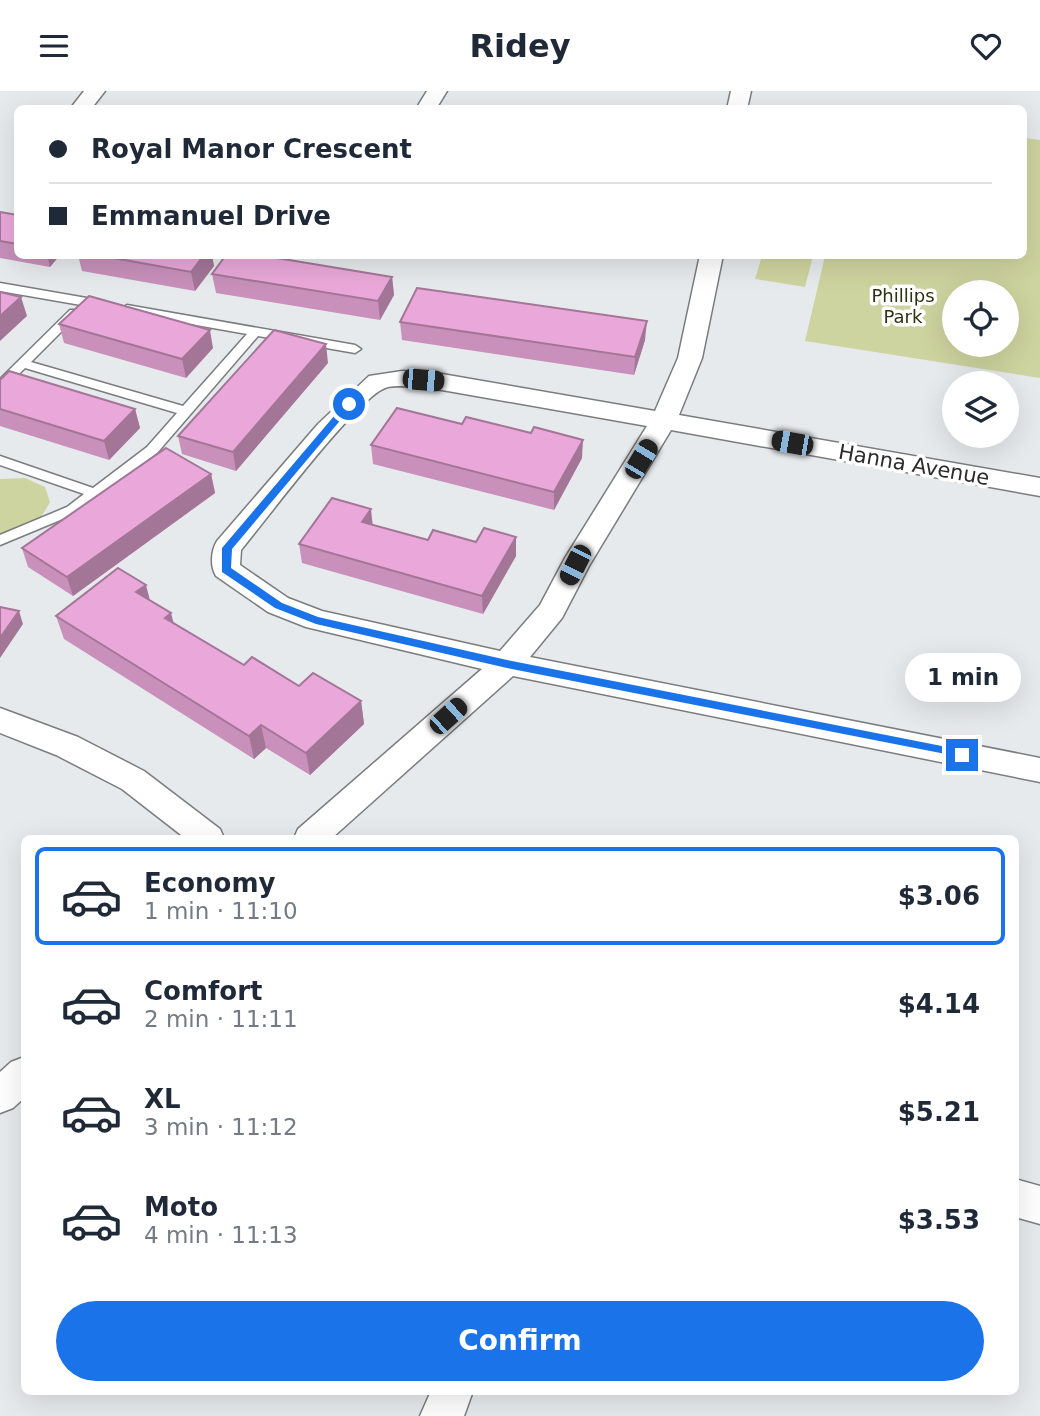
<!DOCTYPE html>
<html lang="en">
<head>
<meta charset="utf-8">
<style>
	:root { --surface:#fff; --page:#f2f2f3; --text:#1f2937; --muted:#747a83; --line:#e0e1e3; --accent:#1a73e8 }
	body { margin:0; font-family:"DejaVu Sans",sans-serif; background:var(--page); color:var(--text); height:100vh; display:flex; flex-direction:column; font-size:26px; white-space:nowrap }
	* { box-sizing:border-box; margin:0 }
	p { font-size:23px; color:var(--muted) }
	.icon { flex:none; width:38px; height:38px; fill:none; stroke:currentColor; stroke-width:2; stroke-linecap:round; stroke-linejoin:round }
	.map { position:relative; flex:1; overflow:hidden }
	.details { position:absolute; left:21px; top:744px; width:998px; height:560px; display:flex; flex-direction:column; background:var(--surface); border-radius:10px; box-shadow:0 7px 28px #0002 }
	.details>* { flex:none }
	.banner { position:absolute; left:14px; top:14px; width:1013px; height:154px; border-radius:10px; box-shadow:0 7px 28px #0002; display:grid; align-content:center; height:154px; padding:0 35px; background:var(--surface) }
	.buttons { position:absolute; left:942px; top:189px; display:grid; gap:14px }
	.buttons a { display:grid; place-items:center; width:77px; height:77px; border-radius:50%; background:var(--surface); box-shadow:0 7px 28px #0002; font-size:35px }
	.end { position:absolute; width:32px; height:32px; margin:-16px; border:9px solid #1a73e8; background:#fff; box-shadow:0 0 0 4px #fff }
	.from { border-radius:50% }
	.bubble { position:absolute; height:49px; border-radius:24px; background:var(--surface); box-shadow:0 7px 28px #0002; font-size:23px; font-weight:700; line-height:49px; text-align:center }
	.car { position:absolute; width:21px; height:42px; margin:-21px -10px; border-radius:9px; box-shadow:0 0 5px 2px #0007; background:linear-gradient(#222 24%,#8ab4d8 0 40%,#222 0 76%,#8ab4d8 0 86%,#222 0) }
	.banner b { display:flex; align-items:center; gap:24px; height:66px; font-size:26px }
	.banner b+b { border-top:2px solid var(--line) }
	.banner i { width:18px; height:18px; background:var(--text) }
	ul { padding:12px 0 0; list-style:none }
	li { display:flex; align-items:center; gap:21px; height:98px; margin:0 14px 10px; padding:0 21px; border:4px solid transparent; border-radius:10px }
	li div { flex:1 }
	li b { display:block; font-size:26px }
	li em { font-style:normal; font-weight:700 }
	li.selected { border-color:var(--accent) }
	li>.icon { width:63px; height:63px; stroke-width:1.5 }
	.button { display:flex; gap:14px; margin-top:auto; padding:14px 35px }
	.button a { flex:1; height:80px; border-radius:42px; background:var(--accent); color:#fff; font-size:28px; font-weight:700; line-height:80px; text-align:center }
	header { display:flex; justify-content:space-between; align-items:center; height:91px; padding:0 35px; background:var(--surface); font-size:32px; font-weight:700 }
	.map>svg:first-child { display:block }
</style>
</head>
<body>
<header><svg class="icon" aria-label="menu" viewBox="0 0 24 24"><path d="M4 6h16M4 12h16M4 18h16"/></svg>Ridey<svg class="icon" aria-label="heart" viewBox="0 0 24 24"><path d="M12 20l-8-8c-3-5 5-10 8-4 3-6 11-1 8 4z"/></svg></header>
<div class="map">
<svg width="1040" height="1325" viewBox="0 0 1040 1325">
	<rect width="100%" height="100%" fill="#e7eaec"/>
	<g fill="#ced49f" fill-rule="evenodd">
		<path d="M1024,47L1040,49V287L805,250L825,165L1024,164ZM954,201H1006V254H954Z"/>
		<path d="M762,165H813L805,196L755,188Z"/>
		<path d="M25,387L45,396L50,411L37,433L0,445V388Z"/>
	</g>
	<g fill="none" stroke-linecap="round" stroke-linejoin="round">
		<g stroke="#7a7c7e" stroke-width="3">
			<g id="lane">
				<path d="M0,192L104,210L110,214L104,218L0,200Z"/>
				<path d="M127,214L355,254L361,258L355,262L258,245L157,362L77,422L0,454V444L67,416L84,403L0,374V365L93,397L147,356L177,322L25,277L4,298L0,299V288L70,219H78L80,222L31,271L183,315L247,243L123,221L121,218Z"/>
			</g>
		</g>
		<g stroke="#7a7c7e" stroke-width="3">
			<g id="street">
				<path d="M84,0H105L91,18H70Z"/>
				<path d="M427,0H447L436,18H416Z"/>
				<path d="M731,0H751L747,18H727Z"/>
				<path d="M700,164H723L702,267L679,324L1040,387V405L671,339L589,475L562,527L530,566L1040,667V691L513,585L332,747H294L298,738L482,578L306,536L268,521L216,485C210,475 211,460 217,450L318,333L369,285L402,280L442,283L655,320L678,267ZM402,295L442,299L647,335L565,467L540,514L500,560L322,520L288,507L240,474L241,459C266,429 356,308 385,297C390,295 397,295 402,295Z"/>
				<path d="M0,617L78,646L144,680L220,738L224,747H185L122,698L56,664L0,642Z"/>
				<path d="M24,966V1007L13,1017L0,1022V981L11,971Z"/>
				<path d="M1015,1088L1040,1095V1133L1015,1126Z"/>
				<path d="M431,1300H473L464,1325H420Z"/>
			</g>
		</g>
		<use href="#lane" fill="#fff" fill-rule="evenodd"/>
		<use href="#street" fill="#fff" fill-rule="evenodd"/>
	</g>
	<g fill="#c890bb">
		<path d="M0,121L18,124V164H60L50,176L0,167Z"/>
		<path d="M78,164H212L214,175L195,200L82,180Z"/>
		<path d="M212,183L392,186L394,204L380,229L216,202Z"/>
		<path d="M400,231L645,249L634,284L402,249Z"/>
		<path d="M59,233L213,257L186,287L64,252Z"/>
		<path d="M328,272L236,380L182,363L178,345Z"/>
		<path d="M0,289L135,318L140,337L109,369L0,335Z"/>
		<path d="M371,354L582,367L554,419L373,373Z"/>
		<path d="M211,383L215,402L73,505L28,476L22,457Z"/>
		<path d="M373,434L428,449L476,451L516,446V465L483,523L302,472L299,453Z"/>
		<path d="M150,509L173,532L244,574L299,595L361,610L364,633L310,684L266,657L254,668L64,548L56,525Z"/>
	</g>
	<g fill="#a37698">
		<path d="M47,164H60L50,176Z"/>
		<path d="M204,164H212L214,175L195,200L191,181Z"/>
		<path d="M392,186L394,204L380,229L378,210Z"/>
		<path d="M21,206L27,225L0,250V225Z"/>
		<path d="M647,230L645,249L634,284L635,266Z"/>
		<path d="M210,239L213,257L186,287L182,268Z"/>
		<path d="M326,253L328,272L236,380L233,361Z"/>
		<path d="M135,318L140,337L109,369L104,350Z"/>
		<path d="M583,349L582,367L554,419V401Z"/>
		<path d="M211,383L215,402L73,505L67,486Z"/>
		<path d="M371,418L373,437L362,431Z"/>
		<path d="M516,446V465L483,523L482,505Z"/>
		<path d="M146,494L152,517L136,501Z"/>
		<path d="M19,520L23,533L0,567V547Z"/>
		<path d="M171,522L177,545L165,527Z"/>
		<path d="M361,610L364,633L310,684L306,662Z"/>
		<path d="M261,634L266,657L254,668L249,645Z"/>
	</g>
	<g fill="#e9a8d9" stroke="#a37698" stroke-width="2">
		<path d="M0,121L18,124V153L0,150Z"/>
		<path d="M97,164H204L191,181Z"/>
		<path d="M226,164H259L392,186L378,210L212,183Z"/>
		<path d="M417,197L647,230L635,266L400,231Z"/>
		<path d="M0,201L21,206L0,225Z"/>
		<path d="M89,205L210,239L182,268L59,233Z"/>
		<path d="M274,239L326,253L233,361L178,345Z"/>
		<path d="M9,280L135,318L104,350L0,318V289Z"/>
		<path d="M397,317L462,333L466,326L531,342L534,336L583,349L554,401L371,354Z"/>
		<path d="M166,357L211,383L67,486L22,457Z"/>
		<path d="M332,407L371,418L362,431L428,449L433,439L476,451L484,437L516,446L482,505L299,453Z"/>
		<path d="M118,477L146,494L136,501L171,522L165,527L244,574L252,566L299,595L313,582L361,610L306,662L261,634L249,645L56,525Z"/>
		<path d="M0,516L19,520L0,547Z"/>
	</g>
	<path fill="#1a73e8" d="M346,311L354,313L232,458L231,477L282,512L318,526L507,569L962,659L966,660V667L507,577L316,533L275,517L222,481V457Z"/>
	<g text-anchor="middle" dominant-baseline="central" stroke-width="7" stroke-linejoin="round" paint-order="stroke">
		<g font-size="18" fill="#2f3210" stroke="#fff">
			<text x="903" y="204">Phillips<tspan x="903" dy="21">Park</tspan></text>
		</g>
		<g font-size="21" fill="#2b2b2c" stroke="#fff">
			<text transform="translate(914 374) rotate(10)">Hanna Avenue</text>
		</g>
	</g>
</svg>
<div class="buttons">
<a><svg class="icon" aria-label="locate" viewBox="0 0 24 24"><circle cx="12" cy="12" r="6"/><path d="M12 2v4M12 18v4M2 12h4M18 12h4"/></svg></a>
<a><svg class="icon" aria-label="layers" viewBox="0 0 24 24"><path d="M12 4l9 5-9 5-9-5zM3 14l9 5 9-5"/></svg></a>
</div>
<i class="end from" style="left:349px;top:313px"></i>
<i class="end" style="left:962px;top:664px"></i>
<div class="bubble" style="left:905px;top:562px;width:116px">1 min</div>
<i class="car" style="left:423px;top:289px;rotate:95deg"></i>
<i class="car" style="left:792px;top:352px;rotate:280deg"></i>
<i class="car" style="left:641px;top:368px;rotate:31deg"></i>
<i class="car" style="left:575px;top:474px;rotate:207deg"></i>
<i class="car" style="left:448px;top:625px;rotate:48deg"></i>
<div class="banner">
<b><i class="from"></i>Royal Manor Crescent</b>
<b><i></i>Emmanuel Drive</b>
</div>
<section class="details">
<ul>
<li class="selected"><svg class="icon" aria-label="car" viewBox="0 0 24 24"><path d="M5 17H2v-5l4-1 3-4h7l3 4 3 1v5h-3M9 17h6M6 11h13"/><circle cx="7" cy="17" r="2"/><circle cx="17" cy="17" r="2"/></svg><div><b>Economy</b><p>1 min · 11:10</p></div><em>$3.06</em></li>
<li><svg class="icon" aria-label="car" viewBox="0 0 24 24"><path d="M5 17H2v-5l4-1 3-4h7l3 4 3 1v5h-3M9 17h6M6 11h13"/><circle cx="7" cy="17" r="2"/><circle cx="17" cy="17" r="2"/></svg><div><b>Comfort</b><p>2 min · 11:11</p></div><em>$4.14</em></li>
<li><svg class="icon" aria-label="car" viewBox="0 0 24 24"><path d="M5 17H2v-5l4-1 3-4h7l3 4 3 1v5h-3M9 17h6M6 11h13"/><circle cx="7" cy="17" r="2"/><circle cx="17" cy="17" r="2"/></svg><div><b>XL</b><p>3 min · 11:12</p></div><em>$5.21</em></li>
<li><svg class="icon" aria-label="car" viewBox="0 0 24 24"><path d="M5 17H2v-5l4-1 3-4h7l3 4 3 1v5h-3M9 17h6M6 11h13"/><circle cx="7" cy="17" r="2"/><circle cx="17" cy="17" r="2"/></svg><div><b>Moto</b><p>4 min · 11:13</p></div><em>$3.53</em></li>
</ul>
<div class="button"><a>Confirm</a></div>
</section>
</div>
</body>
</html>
